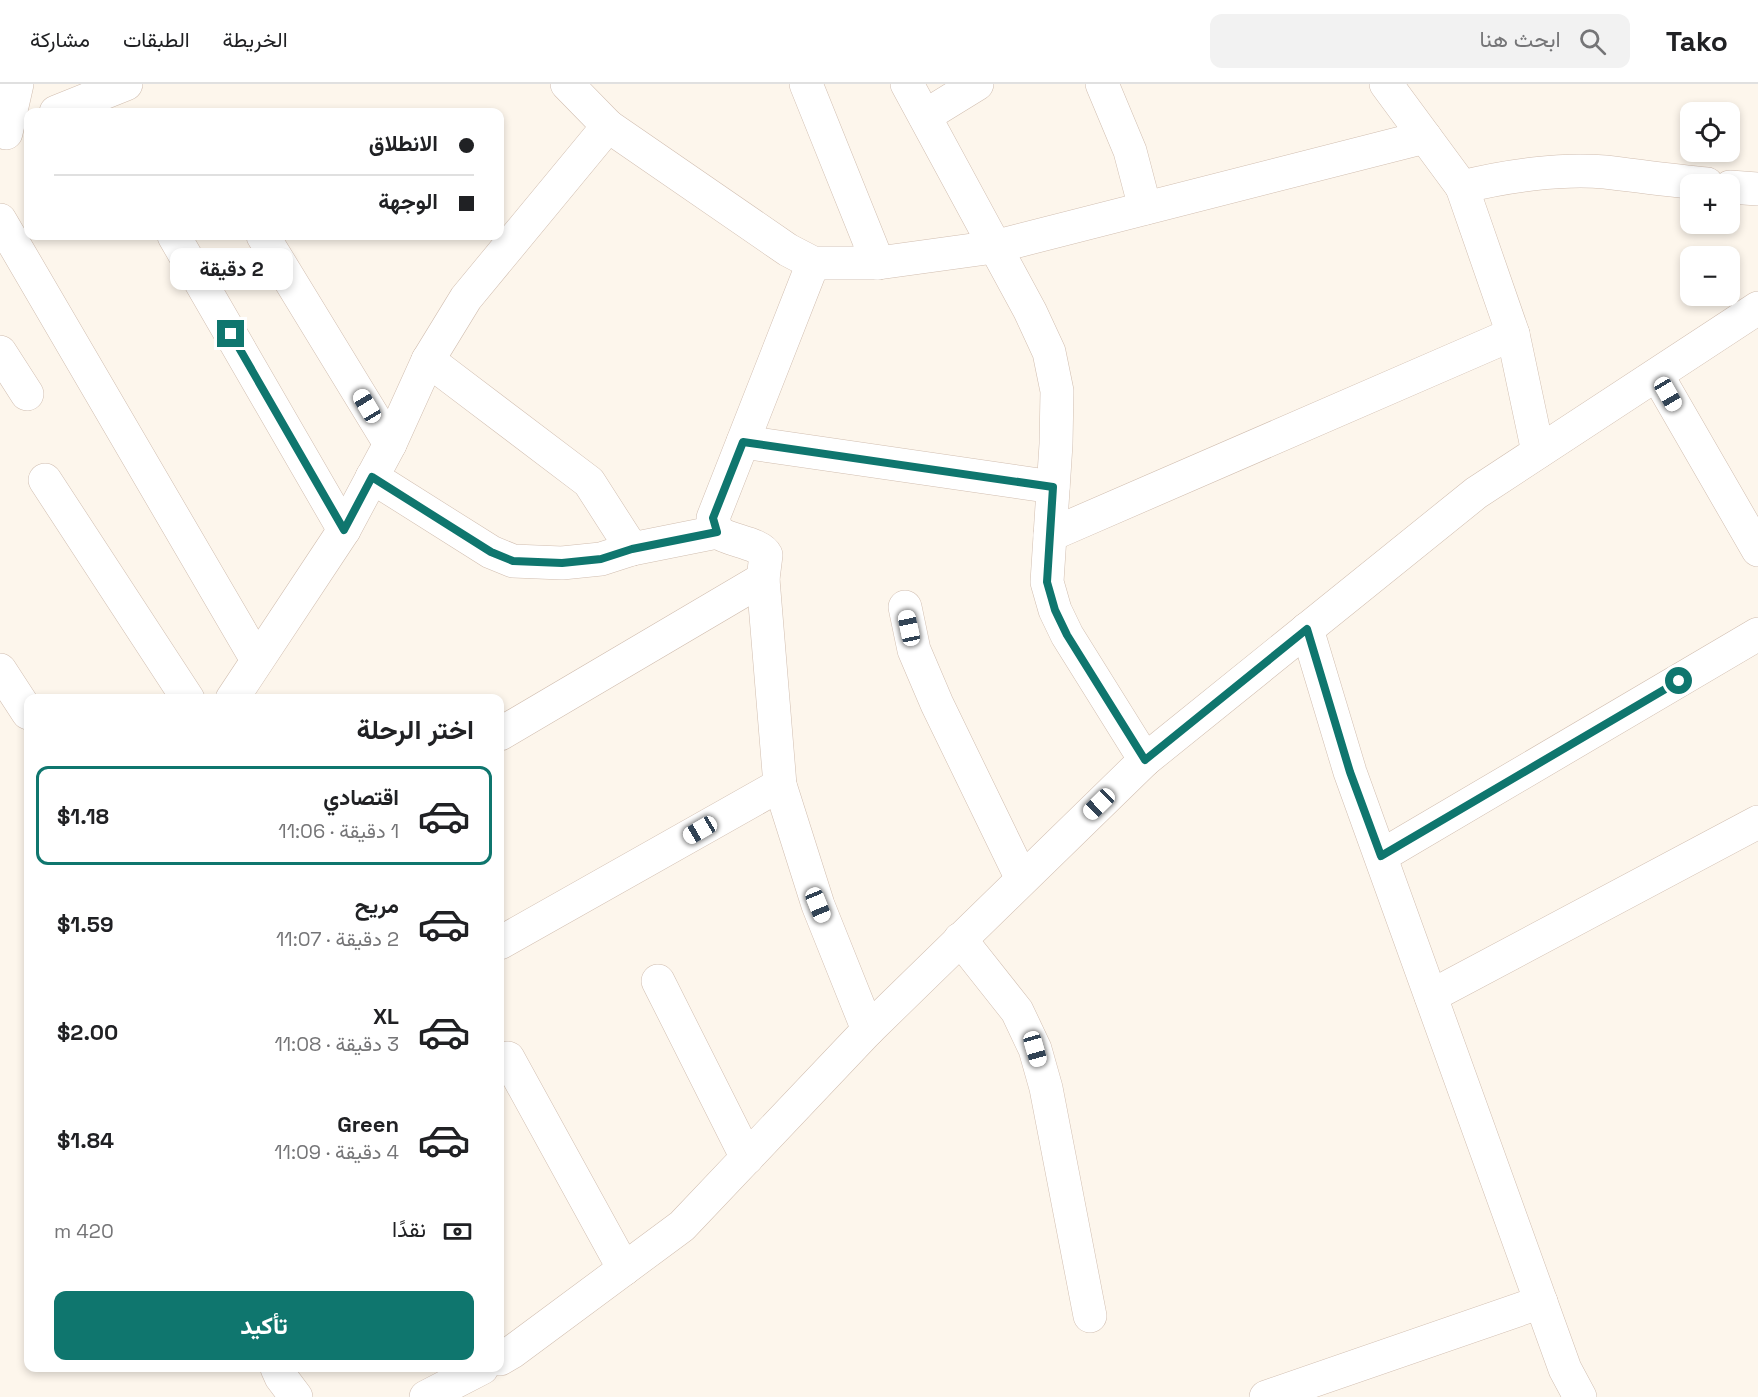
<!DOCTYPE html>
<html lang="ar">
<head>
<meta charset="utf-8">
<style>
	:root { --surface:#fff; --page:#f2f2f2; --text:#202124; --muted:#757577; --line:#e0e0e0; --accent:#0f766e }
	body { margin:0; font-family:"Space Grotesk",Vazirmatn,sans-serif; background:var(--page); color:var(--text); direction:rtl; height:100vh; display:flex; flex-direction:column; font-size:22px; white-space:nowrap }
	* { box-sizing:border-box; margin:0 }
	p { font-size:20px; color:var(--muted) }
	.icon { flex:none; width:33px; height:33px; fill:none; stroke:currentColor; stroke-width:2; stroke-linecap:round; stroke-linejoin:round }
	.map { position:relative; flex:1; overflow:hidden; direction:ltr }
	.side { position:absolute; left:24px; top:610px; width:480px; height:678px; display:flex; flex-direction:column; background:var(--surface); border-radius:12px; box-shadow:0 3px 9px #0003; direction:rtl }
	.side>* { flex:none }
	.hud { position:absolute; left:24px; top:24px; width:480px; height:132px; border-radius:12px; box-shadow:0 3px 9px #0003; direction:rtl; display:grid; align-content:center; height:132px; padding:0 30px; background:var(--surface) }
	.tools { position:absolute; left:1680px; top:18px; display:grid; gap:12px }
	.tools a { display:grid; place-items:center; width:60px; height:60px; border-radius:12px; background:var(--surface); box-shadow:0 3px 9px #0003; font-size:30px }
	.end { position:absolute; width:27px; height:27px; margin:-14px; border:8px solid #0f766e; background:#fff; box-shadow:0 0 0 3px #fff }
	.from { border-radius:50% }
	.bubble { position:absolute; height:42px; border-radius:12px; background:var(--surface); box-shadow:0 3px 9px #0003; font-size:20px; font-weight:700; line-height:42px; text-align:center; direction:rtl }
	.car { position:absolute; width:18px; height:36px; margin:-18px -9px; border-radius:8px; box-shadow:0 0 4px 2px #0007; background:linear-gradient(#fff 24%,#345 0 40%,#fff 0 76%,#345 0 86%,#fff 0) }
	.hud b { display:flex; align-items:center; gap:21px; height:57px; font-size:22px }
	.hud b+b { border-top:2px solid var(--line) }
	.hud i { width:15px; height:15px; background:var(--text) }
	ul { padding:0; list-style:none }
	li { display:flex; align-items:center; gap:18px; height:99px; margin:0 12px 9px; padding:0 18px; border:3px solid transparent; border-radius:12px }
	li div { flex:1 }
	li b { display:block; font-size:22px }
	li em { font-style:normal; font-weight:700 }
	li.on { border-color:var(--accent) }
	li>.icon { width:54px; height:54px; stroke-width:1.5 }
	h2 { padding:0 30px; font-size:27px; line-height:72px }
	.pay { display:flex; align-items:center; gap:15px; height:66px; padding:0 30px; font-size:22px }
	.pay p { margin-inline-start:auto }
	.cta { display:flex; gap:12px; margin-top:auto; padding:12px 30px }
	.cta a { flex:1; height:69px; border-radius:12px; background:var(--accent); color:#fff; font-size:24px; font-weight:700; line-height:69px; text-align:center }
	header { display:flex; align-items:center; gap:36px; box-sizing:border-box; height:84px; padding:0 30px; background:var(--surface); border-bottom:2px solid var(--line) }
	header strong { font-size:28px }
	nav { display:flex; gap:33px; margin-inline-start:auto; font-size:21px }
	.search { width:420px; height:54px; background:var(--page); display:flex; align-items:center; gap:15px; box-sizing:border-box; padding:0 21px; border-radius:12px; color:var(--muted); font-size:22px }
	.map>svg:first-child { display:block }
</style>
</head>
<body>
<header>
<strong>Tako</strong>
<div class="search"><svg class="icon" aria-label="search" viewBox="0 0 24 24"><circle cx="10" cy="10" r="6"/><path d="M15 15l6 6"/></svg>ابحث هنا</div>
<nav><a>الخريطة</a><a>الطبقات</a><a>مشاركة</a></nav>
</header>
<div class="map">
<svg width="1758" height="1313" viewBox="0 0 1758 1313">
	<rect width="100%" height="100%" fill="#fdf6ec"/>
	<g fill="none" stroke-linecap="round" stroke-linejoin="round">
		<g stroke="#d1beb0" stroke-width="34">
			<g id="minor">
				<path d="M567,0L608,42L788,166L813,179H878L994,163L1425,53"/>
				<path d="M806,0L878,179"/>
				<path d="M907,0L1030,227L1049,268L1057,307L1056,360L1047,498L1055,526L1067,551L1145,676"/>
				<path d="M1102,0L1130,67L1145,124"/>
				<path d="M1386,0L1462,103C1505,92 1562,84 1605,88C1639,92 1673,97 1707,100"/>
				<path d="M56,28L126,0"/>
				<path d="M925,32L977,0"/>
				<path d="M6,49L17,0"/>
				<path d="M1462,103L1513,250L1538,368"/>
				<path d="M1730,103L1758,105"/>
				<path d="M0,136L257,576"/>
				<path d="M174,152L344,446"/>
				<path d="M263,152L390,360"/>
				<path d="M813,179L713,434L717,448C730,457 760,459 766,471L763,495L780,701L818,821L868,946"/>
				<path d="M0,268L27,310"/>
				<path d="M428,276L589,398L632,465L717,448"/>
				<path d="M1657,291L1758,466"/>
				<path d="M743,358L1053,403"/>
				<path d="M372,393L491,468L513,477L562,479L601,475L632,465"/>
				<path d="M45,396L188,615"/>
				<path d="M1050,451L1513,250"/>
				<path d="M905,523L914,566L937,620L1022,795"/>
				<path d="M1307,545L1350,688L1565,1285L1580,1313"/>
				<path d="M0,586L28,629"/>
				<path d="M232,615L344,446L390,360L428,276L466,214L608,42"/>
				<path d="M500,650L763,495"/>
				<path d="M1381,772L1758,550"/>
				<path d="M960,855L1017,927L1035,965L1046,1004L1090,1232"/>
				<path d="M500,859L780,701"/>
				<path d="M658,897L747,1074"/>
				<path d="M1431,912L1758,738"/>
				<path d="M508,974L624,1185"/>
				<path d="M500,1275L512,1268L682,1142L868,946L1145,676L1476,409L1758,224"/>
				<path d="M277,1284L281,1293L296,1313"/>
				<path d="M426,1313L482,1284"/>
				<path d="M1266,1313L1541,1218"/>
			</g>
		</g>
		<use href="#minor" stroke="#fff" stroke-width="33"/>
	</g>
	<g fill="none" stroke-linecap="round" stroke-linejoin="round">
		<path stroke="#0f766e" stroke-width="8" d="M231,250L344,446L372,393L491,468L513,477L562,479L601,475L632,465L717,448L713,434L743,358L1053,403L1047,498L1055,526L1067,551L1145,676L1307,545L1350,688L1381,772L1679,597"/>
	</g>
</svg>
<div class="tools">
<a><svg class="icon" aria-label="locate" viewBox="0 0 24 24"><circle cx="12" cy="12" r="6"/><path d="M12 2v4M12 18v4M2 12h4M18 12h4"/></svg></a>
<a>+</a>
<a>−</a>
</div>
<i class="end from" style="left:1679px;top:597px"></i>
<i class="end" style="left:231px;top:250px"></i>
<div class="bubble" style="left:170px;top:164px;width:123px">2 دقيقة</div>
<i class="car" style="left:1668px;top:310px;rotate:150deg"></i>
<i class="car" style="left:367px;top:322px;rotate:329deg"></i>
<i class="car" style="left:909px;top:544px;rotate:348deg"></i>
<i class="car" style="left:1099px;top:720px;rotate:226deg"></i>
<i class="car" style="left:700px;top:746px;rotate:240deg"></i>
<i class="car" style="left:818px;top:821px;rotate:158deg"></i>
<i class="car" style="left:1035px;top:965px;rotate:164deg"></i>
<div class="hud">
<b><i class="from"></i>الانطلاق</b>
<b><i></i>الوجهة</b>
</div>
<section class="side">
<h2>اختر الرحلة</h2>
<ul>
<li class="on"><svg class="icon" aria-label="car" viewBox="0 0 24 24"><path d="M5 17H2v-5l4-1 3-4h7l3 4 3 1v5h-3M9 17h6M6 11h13"/><circle cx="7" cy="17" r="2"/><circle cx="17" cy="17" r="2"/></svg><div><b>اقتصادي</b><p>1 دقيقة · 11:06</p></div><em>$1.18</em></li>
<li><svg class="icon" aria-label="car" viewBox="0 0 24 24"><path d="M5 17H2v-5l4-1 3-4h7l3 4 3 1v5h-3M9 17h6M6 11h13"/><circle cx="7" cy="17" r="2"/><circle cx="17" cy="17" r="2"/></svg><div><b>مريح</b><p>2 دقيقة · 11:07</p></div><em>$1.59</em></li>
<li><svg class="icon" aria-label="car" viewBox="0 0 24 24"><path d="M5 17H2v-5l4-1 3-4h7l3 4 3 1v5h-3M9 17h6M6 11h13"/><circle cx="7" cy="17" r="2"/><circle cx="17" cy="17" r="2"/></svg><div><b>XL</b><p>3 دقيقة · 11:08</p></div><em>$2.00</em></li>
<li><svg class="icon" aria-label="car" viewBox="0 0 24 24"><path d="M5 17H2v-5l4-1 3-4h7l3 4 3 1v5h-3M9 17h6M6 11h13"/><circle cx="7" cy="17" r="2"/><circle cx="17" cy="17" r="2"/></svg><div><b>Green</b><p>4 دقيقة · 11:09</p></div><em>$1.84</em></li>
</ul>
<div class="pay"><svg class="icon" aria-label="cash" viewBox="0 0 24 24"><path d="M3 7h18v10H3z"/><circle cx="12" cy="12" r="2"/></svg>نقدًا<p>420 m</p></div>
<div class="cta"><a>تأكيد</a></div>
</section>
</div>
</body>
</html>
